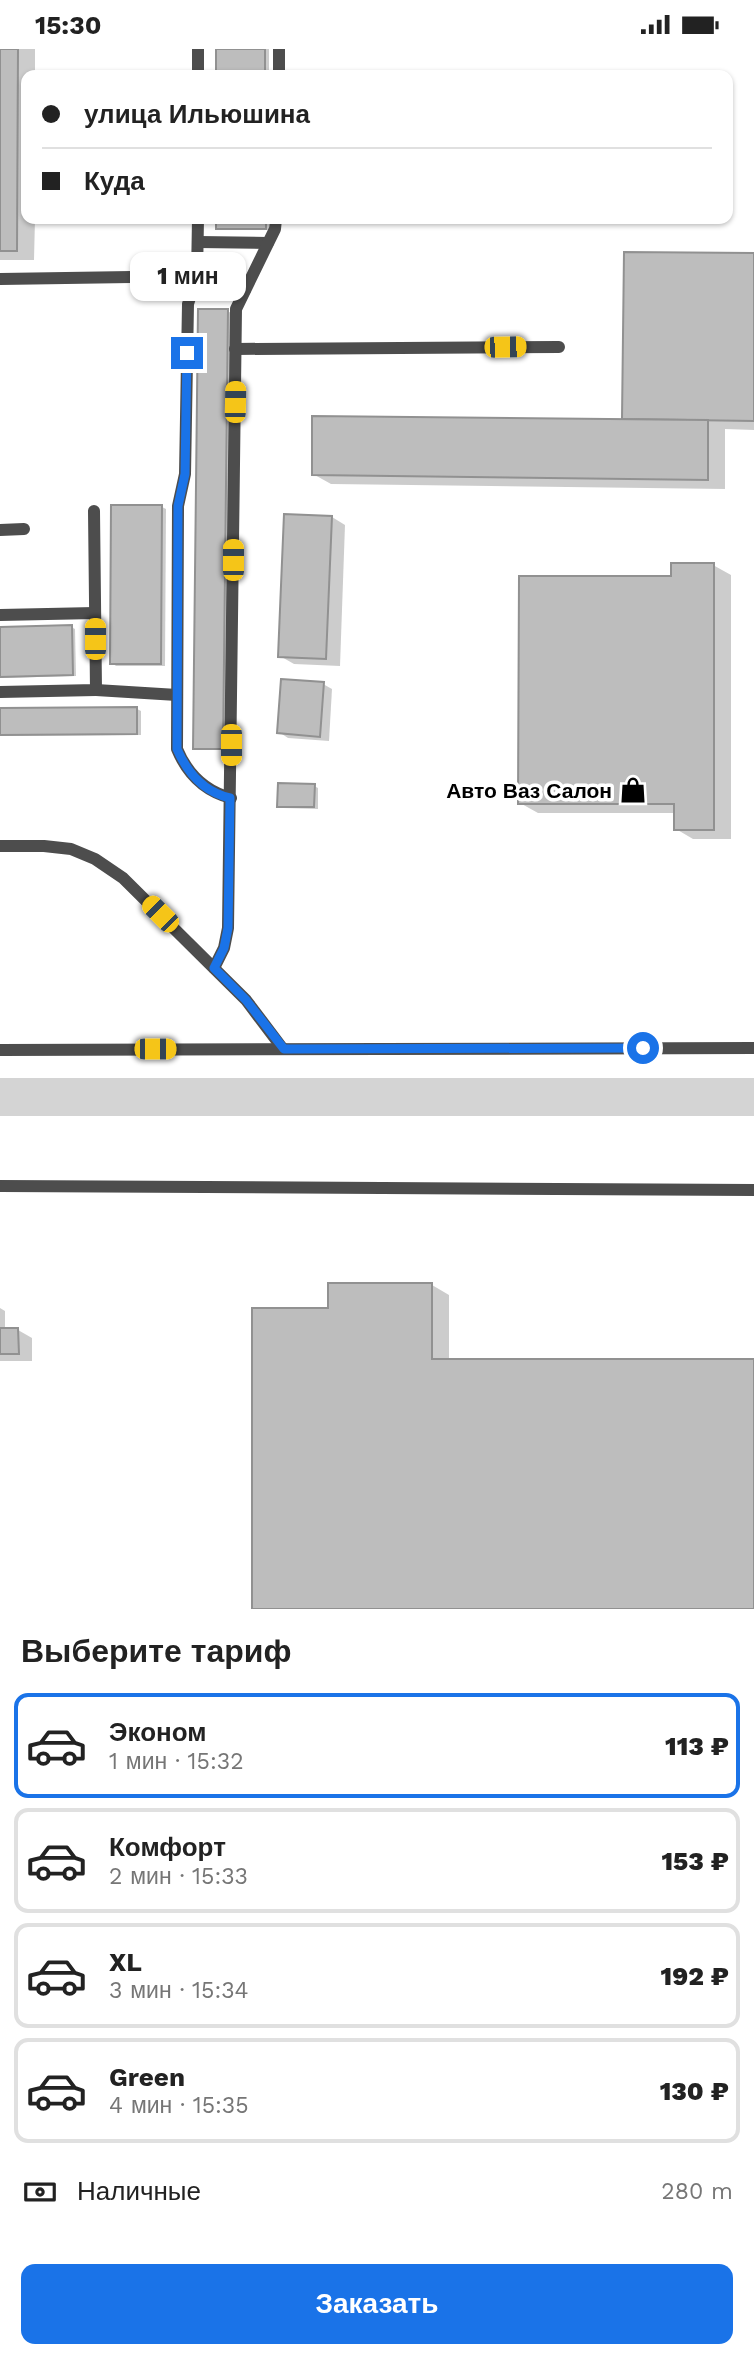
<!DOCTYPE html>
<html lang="ru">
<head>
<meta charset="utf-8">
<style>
	:root { --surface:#fff; --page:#f2f2f2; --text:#222; --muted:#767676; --line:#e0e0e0; --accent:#1a73e8 }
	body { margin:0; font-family:"Work Sans",sans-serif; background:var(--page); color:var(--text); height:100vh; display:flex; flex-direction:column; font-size:26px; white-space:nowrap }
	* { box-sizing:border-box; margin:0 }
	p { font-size:23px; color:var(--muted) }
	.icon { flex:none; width:38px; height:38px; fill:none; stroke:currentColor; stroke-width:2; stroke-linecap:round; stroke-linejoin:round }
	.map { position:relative; height:1560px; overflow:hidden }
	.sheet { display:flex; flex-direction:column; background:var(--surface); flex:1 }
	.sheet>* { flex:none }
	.top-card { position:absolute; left:21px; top:21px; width:712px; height:154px; border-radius:14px; box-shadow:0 2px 5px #0004; display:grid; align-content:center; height:154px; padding:0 21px; background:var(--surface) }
	.end { position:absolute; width:32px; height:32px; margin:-16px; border:9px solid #1a73e8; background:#fff; box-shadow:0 0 0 4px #fff }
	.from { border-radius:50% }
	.bubble { position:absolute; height:49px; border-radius:14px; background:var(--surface); box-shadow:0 2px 5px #0004; font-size:23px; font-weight:800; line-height:49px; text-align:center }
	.car { position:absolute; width:21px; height:42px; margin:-21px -10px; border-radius:9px; box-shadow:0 0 5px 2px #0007; background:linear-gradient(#f5c518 24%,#345 0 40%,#f5c518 0 76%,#345 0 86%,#f5c518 0) }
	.top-card b { display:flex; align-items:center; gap:24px; height:66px; font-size:26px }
	.top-card b+b { border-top:2px solid var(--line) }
	.top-card i { width:18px; height:18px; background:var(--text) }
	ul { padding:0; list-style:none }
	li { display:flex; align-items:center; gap:21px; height:105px; margin:0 14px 10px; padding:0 7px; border:4px solid var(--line); border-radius:14px }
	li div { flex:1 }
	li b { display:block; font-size:26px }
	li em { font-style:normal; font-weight:800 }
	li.selected { border-color:var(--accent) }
	li>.icon { width:63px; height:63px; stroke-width:1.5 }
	h2 { padding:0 21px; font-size:32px; line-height:84px }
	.pay { display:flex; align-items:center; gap:18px; height:77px; padding:0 21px; font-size:26px }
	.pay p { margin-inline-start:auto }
	.primary-button { display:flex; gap:14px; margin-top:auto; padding:14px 21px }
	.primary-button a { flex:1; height:80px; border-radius:14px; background:var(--accent); color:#fff; font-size:28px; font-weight:800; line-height:80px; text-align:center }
	.status { display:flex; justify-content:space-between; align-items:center; height:49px; padding:0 35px; background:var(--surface); direction:ltr }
	.status svg { height:19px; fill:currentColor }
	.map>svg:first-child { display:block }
</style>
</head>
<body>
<div class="status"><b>15:30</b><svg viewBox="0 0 49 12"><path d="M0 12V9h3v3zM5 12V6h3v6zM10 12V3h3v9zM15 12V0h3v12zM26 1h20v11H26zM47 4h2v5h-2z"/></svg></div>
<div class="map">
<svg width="754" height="1560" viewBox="0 0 754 1560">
	<rect width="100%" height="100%" fill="#fff"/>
	<rect fill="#d4d4d4" x="0" y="1029" width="754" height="38"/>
	<g fill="#0003">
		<path d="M0,0H35V26H26V170H35L34,211H0Z"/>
		<rect x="218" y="0" width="51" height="26"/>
		<path d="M218,170H269V181H222L218,179Z"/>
		<path d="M626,205L754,206V381L725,380V440L331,435L313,425L624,372Z"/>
		<path d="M228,262L232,265L227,701H199L195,699Z"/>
		<path d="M162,458L166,460L165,617H116L112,614Z"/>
		<path d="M332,468L345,476L340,617L294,615L280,607Z"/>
		<path d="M713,516L731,526V790H693L676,780V764H538L520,754L673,529Z"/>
		<path d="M71,578L75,580L76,627L0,629V579Z"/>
		<path d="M323,635L332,640L329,692L288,689L279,683Z"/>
		<path d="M137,660L141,662V686L0,687V661Z"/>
		<path d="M314,737L318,739V760L283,759L279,757Z"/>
		<path d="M432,1236L449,1246V1312H754V1560L330,1261Z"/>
		<path d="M0,1259L5,1262V1281H18L32,1289V1312H0Z"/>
	</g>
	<g fill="#bdbdbd" stroke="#919191" stroke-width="2">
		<path d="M0,0H18L17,202H0Z"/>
		<rect x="216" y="0" width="49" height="26"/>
		<rect x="216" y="170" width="50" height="10"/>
		<path d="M624,203L754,204V372L622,370Z"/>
		<path d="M198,260H228L223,700H193Z"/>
		<path d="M312,367L708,371V431L312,426Z"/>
		<path d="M111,456H162L161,615H110Z"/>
		<path d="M284,465L332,467L326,610L278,608Z"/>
		<path d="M671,514H714V781H674V755H518L519,527H671Z"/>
		<path d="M72,576L73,626L0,628V578Z"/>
		<path d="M281,630L324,633L320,688L277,684Z"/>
		<path d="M137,658V685L0,686V659Z"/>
		<path d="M278,734L315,735L314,758H277Z"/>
		<path d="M328,1234H432V1310H754V1560H252V1259H328Z"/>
		<path d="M0,1279H18L19,1305H0Z"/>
	</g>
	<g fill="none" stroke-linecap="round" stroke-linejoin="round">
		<g stroke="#4d4d4d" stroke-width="12">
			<path d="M198,0V26"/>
			<path d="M279,0V26"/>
			<path d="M198,170L197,227L188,255L185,425L178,457L177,700C187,724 204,742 231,749"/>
			<path d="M198,193L268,194"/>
			<path d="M0,230L197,227L245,241"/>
			<path d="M235,300L559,298"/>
			<path d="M0,481L24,480"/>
			<path d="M0,566L95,564"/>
			<path d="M96,641L177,646"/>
			<path d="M0,643L96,641L94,462"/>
			<path d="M0,797H44L71,800L95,810L123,829L246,951L283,1000"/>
			<path d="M214,919L224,899L228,879L236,260L275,180L276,170"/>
			<path d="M0,1001L754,999"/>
			<path d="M0,1137L754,1141"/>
		</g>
	</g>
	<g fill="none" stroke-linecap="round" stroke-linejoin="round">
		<path stroke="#1a73e8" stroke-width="9" d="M187,304L185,425L178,457L177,700C187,723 204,743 230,749L228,879L224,899L214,919L246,951L284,1000L643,999"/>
	</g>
	<defs>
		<g id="shop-bare" transform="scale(2.1)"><path d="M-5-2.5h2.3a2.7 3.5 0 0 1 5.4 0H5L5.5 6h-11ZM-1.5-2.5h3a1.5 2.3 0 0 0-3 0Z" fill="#000" stroke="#fff" stroke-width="2.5" paint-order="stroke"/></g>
	</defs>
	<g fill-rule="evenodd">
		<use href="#shop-bare" x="633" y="741"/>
	</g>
	<g text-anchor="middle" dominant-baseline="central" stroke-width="7" stroke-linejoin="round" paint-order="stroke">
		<g font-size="21" font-weight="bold" fill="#000" stroke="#fff" text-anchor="end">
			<text x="612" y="741">Авто Ваз Салон</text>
		</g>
	</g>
</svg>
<i class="end from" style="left:643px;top:999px"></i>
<i class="end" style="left:187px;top:304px"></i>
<div class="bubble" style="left:130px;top:203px;width:116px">1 мин</div>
<i class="car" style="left:505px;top:298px;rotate:89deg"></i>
<i class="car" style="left:235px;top:353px;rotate:1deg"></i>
<i class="car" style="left:233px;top:511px;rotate:0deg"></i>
<i class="car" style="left:95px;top:590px;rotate:0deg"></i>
<i class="car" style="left:231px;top:696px;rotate:180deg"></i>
<i class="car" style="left:160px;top:865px;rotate:315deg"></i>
<i class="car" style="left:155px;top:1000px;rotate:90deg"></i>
<div class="top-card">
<b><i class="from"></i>улица Ильюшина</b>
<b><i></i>Куда</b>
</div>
</div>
<section class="sheet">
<h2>Выберите тариф</h2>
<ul>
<li class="selected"><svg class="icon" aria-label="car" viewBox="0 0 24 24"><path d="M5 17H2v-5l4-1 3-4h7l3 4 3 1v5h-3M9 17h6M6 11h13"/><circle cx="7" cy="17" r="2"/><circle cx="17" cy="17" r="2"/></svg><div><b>Эконом</b><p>1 мин · 15:32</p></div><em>113 ₽</em></li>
<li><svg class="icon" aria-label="car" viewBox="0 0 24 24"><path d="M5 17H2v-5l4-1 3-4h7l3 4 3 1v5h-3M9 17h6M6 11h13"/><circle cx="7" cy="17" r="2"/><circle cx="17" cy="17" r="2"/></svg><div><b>Комфорт</b><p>2 мин · 15:33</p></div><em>153 ₽</em></li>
<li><svg class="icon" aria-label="car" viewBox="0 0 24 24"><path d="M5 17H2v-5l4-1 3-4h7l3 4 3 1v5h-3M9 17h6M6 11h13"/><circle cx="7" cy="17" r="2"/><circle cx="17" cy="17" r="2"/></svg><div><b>XL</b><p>3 мин · 15:34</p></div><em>192 ₽</em></li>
<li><svg class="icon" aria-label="car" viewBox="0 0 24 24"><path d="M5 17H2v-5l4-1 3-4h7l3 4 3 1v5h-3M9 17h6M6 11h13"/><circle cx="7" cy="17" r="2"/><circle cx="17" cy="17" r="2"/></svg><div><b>Green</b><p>4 мин · 15:35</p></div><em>130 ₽</em></li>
</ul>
<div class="pay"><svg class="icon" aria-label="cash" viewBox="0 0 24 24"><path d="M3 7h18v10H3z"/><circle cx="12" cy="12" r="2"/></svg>Наличные<p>280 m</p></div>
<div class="primary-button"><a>Заказать</a></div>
</section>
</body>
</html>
